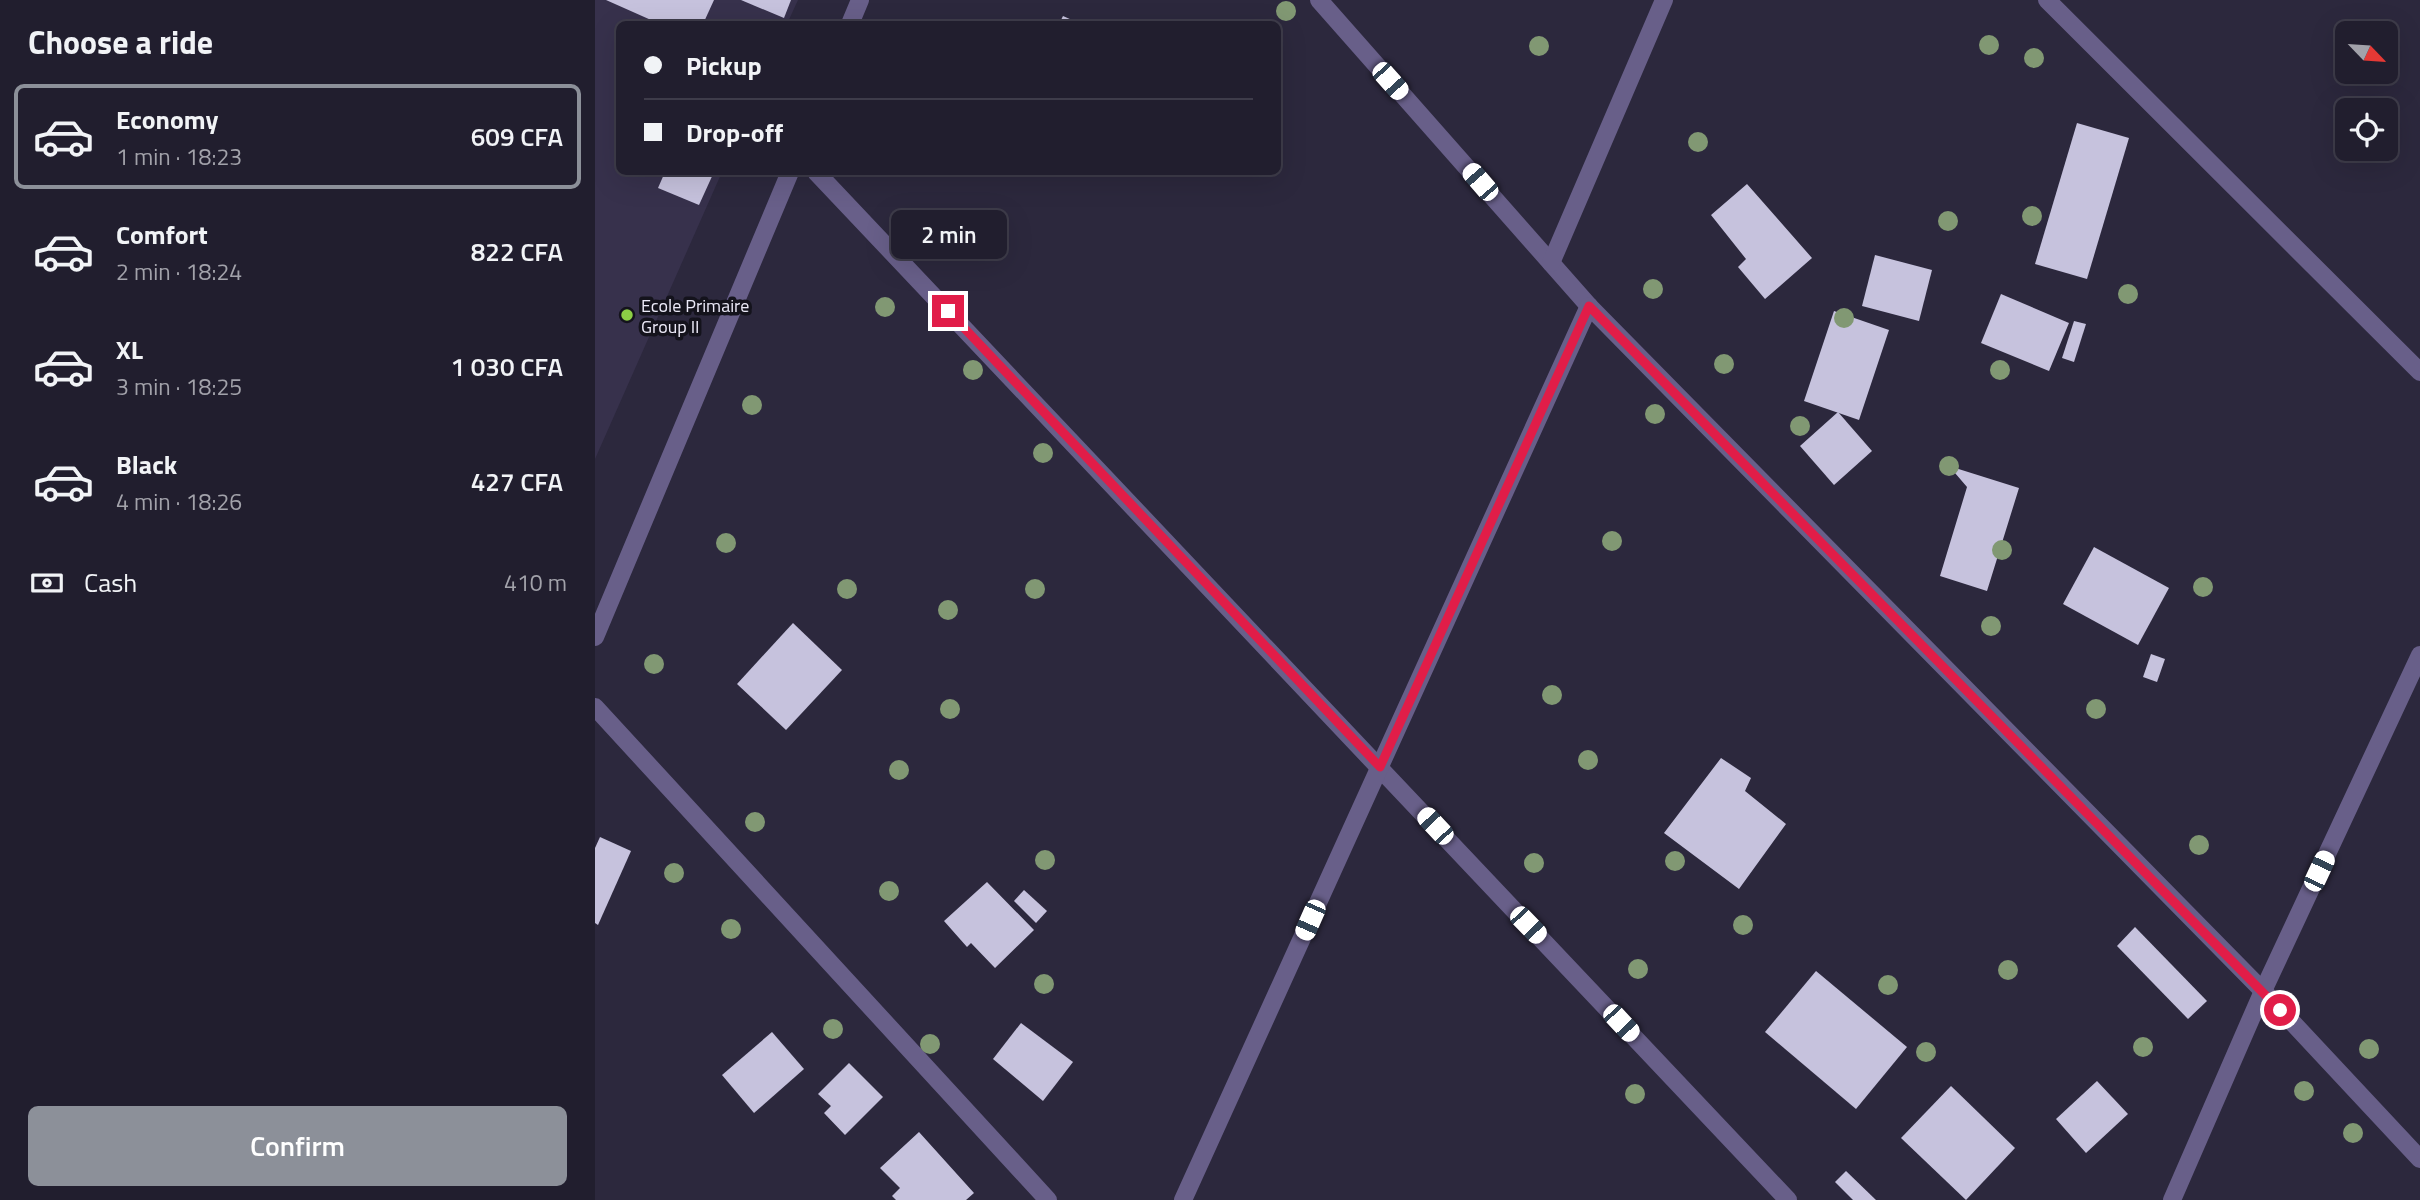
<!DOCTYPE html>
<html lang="en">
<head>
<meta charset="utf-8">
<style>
	:root { --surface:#211e2e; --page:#292736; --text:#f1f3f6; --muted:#a2a2aa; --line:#3e3c4a; --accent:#8c9099 }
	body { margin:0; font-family:"Titillium Web",sans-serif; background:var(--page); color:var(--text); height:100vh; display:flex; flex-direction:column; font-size:26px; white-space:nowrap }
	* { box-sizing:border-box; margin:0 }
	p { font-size:23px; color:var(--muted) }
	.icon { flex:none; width:38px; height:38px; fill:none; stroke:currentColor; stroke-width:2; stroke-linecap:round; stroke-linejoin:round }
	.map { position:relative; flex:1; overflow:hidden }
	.drawer { display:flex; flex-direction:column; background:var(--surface); width:595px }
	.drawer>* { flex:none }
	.guide { position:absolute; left:21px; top:21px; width:665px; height:154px; border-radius:10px; box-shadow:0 7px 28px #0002,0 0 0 2px var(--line); display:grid; align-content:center; height:154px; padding:0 28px; background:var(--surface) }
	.needle { width:46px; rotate:115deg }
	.fabs { position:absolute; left:1740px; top:21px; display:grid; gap:14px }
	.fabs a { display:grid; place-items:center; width:63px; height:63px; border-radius:10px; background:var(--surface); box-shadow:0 7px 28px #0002,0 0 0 2px var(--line); font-size:35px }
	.end { position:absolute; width:32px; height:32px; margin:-16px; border:9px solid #e11d48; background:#fff; box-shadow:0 0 0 4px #fff }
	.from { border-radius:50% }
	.bubble { position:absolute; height:49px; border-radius:10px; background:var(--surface); box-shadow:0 7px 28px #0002,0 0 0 2px var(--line); font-size:23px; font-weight:600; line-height:49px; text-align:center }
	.car { position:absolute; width:21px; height:42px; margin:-21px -10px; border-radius:9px; box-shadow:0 0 5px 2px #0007; background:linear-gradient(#fff 24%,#345 0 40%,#fff 0 76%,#345 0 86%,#fff 0) }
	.guide b { display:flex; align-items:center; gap:24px; height:66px; font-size:26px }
	.guide b+b { border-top:2px solid var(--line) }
	.guide i { width:18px; height:18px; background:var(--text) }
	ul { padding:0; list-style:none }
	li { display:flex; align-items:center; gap:21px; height:105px; margin:0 14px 10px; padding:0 14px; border:4px solid transparent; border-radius:10px }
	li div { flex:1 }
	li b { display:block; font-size:26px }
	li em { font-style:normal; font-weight:600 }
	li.selected { border-color:var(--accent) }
	li>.icon { width:63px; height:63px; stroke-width:1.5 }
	h2 { padding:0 28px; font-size:32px; line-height:84px }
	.pay { display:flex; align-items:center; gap:18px; height:77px; padding:0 28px; font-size:26px }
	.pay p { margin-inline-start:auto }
	.cta { display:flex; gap:14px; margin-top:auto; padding:14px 28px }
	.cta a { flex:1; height:80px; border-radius:10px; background:var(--accent); color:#fff; font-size:28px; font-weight:600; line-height:80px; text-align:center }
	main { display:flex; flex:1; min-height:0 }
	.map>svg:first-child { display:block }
</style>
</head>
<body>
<main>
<section class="drawer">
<h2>Choose a ride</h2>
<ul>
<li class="selected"><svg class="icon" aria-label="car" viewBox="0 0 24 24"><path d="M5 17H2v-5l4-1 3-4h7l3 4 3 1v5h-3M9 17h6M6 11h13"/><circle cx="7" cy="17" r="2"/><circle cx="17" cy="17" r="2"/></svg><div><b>Economy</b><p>1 min · 18:23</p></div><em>609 CFA</em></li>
<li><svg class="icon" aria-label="car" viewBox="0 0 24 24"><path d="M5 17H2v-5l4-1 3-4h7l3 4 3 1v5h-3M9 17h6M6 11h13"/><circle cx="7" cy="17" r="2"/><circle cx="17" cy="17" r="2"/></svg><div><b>Comfort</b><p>2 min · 18:24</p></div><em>822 CFA</em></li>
<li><svg class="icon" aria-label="car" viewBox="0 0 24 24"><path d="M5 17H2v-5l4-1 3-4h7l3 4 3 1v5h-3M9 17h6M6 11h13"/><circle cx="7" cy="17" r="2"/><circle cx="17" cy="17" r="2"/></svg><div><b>XL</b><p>3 min · 18:25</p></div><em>1 030 CFA</em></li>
<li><svg class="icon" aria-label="car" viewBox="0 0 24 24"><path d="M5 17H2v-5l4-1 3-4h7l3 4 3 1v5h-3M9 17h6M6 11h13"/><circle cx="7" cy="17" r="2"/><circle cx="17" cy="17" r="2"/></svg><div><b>Black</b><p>4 min · 18:26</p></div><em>427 CFA</em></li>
</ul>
<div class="pay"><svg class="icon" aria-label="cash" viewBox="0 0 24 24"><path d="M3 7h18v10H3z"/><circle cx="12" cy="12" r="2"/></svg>Cash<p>410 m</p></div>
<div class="cta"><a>Confirm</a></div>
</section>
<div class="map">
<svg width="1825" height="1200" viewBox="0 0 1825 1200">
	<rect width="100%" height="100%" fill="#2c283d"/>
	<path fill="#37314c" d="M0,0H203L192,24H24V172H127L0,459Z"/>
	<g fill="#c6c2dd">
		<path d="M11,0H119L108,24H65Z"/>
		<path d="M146,0H196L189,18Z"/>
		<path d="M468,16L486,24H464Z"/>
		<path d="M1482,123L1534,138L1492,279L1440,264Z"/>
		<path d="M70,172H119L104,205L63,188Z"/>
		<path d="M1152,184L1217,258L1170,299L1143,267L1151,259L1116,215Z"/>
		<path d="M1280,255L1337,270L1324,321L1267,306Z"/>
		<path d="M1406,294L1474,323L1454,371L1386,343Z"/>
		<path d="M1239,311L1294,330L1264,420L1209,401Z"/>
		<path d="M1479,321L1491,324L1479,362L1467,358Z"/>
		<path d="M1243,412L1277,451L1239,485L1205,446Z"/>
		<path d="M1354,466L1424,488L1392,591L1345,576L1372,487Z"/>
		<path d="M1499,547L1574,588L1543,645L1468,604Z"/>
		<path d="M198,623L247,670L191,730L142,684Z"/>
		<path d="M1556,654L1570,659L1562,682L1548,677Z"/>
		<path d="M1126,758L1156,778L1150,791L1191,824L1144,889L1069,833Z"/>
		<path d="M5,837L36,851L3,925L0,923V848Z"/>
		<path d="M392,882L439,930L400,968L376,943L372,947L349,921Z"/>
		<path d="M429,890L452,911L441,923L419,901Z"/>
		<path d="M1540,927L1612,1001L1593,1019L1522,946Z"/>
		<path d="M1221,971L1312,1047L1261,1109L1170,1032Z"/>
		<path d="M426,1023L478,1062L448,1101L398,1059Z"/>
		<path d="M177,1032L209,1069L159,1113L127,1075Z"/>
		<path d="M254,1063L288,1097L250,1135L229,1113L236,1106L223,1094Z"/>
		<path d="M1502,1081L1533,1114L1491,1153L1461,1119Z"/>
		<path d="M1356,1086L1420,1148L1371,1200L1306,1138Z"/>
		<path d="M324,1132L379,1193L371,1200H301L297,1196L305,1188L285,1168Z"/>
		<path d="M1251,1171L1281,1200H1258L1240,1182Z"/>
	</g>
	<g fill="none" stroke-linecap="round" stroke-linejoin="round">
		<g stroke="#685f89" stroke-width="18">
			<path d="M724,0L994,306L1668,991L1825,1159"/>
			<path d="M1452,0L1825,372"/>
			<path d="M255,24L265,0"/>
			<path d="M221,172L1193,1200"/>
			<path d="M956,263L1069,0"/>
			<path d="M0,637L195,172"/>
			<path d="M0,707L453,1200"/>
			<path d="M588,1200L994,306"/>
			<path d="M1577,1200L1668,991L1825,655"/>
		</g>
	</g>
	<g fill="#819873">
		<circle cx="691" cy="11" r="10"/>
		<circle cx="1394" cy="45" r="10"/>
		<circle cx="944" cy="46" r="10"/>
		<circle cx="1439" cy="58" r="10"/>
		<circle cx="1103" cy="142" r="10"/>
		<circle cx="1437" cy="216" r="10"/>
		<circle cx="1353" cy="221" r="10"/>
		<circle cx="391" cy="232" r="10"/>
		<circle cx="1058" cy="289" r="10"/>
		<circle cx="1533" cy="294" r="10"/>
		<circle cx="290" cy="307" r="10"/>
		<circle cx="1249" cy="318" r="10"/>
		<circle cx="1129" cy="364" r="10"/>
		<circle cx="378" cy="370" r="10"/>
		<circle cx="1405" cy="370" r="10"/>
		<circle cx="157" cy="405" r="10"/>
		<circle cx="1060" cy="414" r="10"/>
		<circle cx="1205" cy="426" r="10"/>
		<circle cx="448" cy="453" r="10"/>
		<circle cx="1354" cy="466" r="10"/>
		<circle cx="1017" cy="541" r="10"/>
		<circle cx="131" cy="543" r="10"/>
		<circle cx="1407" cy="550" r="10"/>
		<circle cx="1608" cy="587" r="10"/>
		<circle cx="252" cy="589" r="10"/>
		<circle cx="440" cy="589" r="10"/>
		<circle cx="353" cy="610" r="10"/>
		<circle cx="1396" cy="626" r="10"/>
		<circle cx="59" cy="664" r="10"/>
		<circle cx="957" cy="695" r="10"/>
		<circle cx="355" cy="709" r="10"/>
		<circle cx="1501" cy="709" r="10"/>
		<circle cx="993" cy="760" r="10"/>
		<circle cx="304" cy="770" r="10"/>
		<circle cx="160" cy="822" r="10"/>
		<circle cx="1604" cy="845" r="10"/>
		<circle cx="450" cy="860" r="10"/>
		<circle cx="1080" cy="861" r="10"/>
		<circle cx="939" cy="863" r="10"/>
		<circle cx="79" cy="873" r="10"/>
		<circle cx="294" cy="891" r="10"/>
		<circle cx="1148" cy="925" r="10"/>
		<circle cx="136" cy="929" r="10"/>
		<circle cx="1043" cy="969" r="10"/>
		<circle cx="1413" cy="970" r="10"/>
		<circle cx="449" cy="984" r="10"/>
		<circle cx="1293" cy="985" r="10"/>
		<circle cx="238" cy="1029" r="10"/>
		<circle cx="335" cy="1044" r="10"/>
		<circle cx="1548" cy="1047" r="10"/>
		<circle cx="1774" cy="1049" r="10"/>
		<circle cx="1331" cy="1052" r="10"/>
		<circle cx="1709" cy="1091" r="10"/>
		<circle cx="1040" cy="1094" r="10"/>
		<circle cx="1758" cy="1133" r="10"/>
	</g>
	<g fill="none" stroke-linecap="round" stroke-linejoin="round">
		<path stroke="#e11d48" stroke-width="9" d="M353,311L785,767L994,306L1685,1010"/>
	</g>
	<circle fill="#8cce45" stroke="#14131c" stroke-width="2.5" cx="32" cy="315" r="7"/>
	<g text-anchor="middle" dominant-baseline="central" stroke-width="7" stroke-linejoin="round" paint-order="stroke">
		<g font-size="18" fill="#eceaf8" stroke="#14131c" text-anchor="start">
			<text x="46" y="305">Ecole Primaire<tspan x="46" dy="21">Group II</tspan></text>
		</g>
	</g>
</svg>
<div class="fabs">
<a><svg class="needle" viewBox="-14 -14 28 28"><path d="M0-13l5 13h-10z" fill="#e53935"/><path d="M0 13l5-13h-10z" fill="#a2a2aa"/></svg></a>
<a><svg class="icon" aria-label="locate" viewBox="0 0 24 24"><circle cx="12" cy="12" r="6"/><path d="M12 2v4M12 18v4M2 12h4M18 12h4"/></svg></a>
</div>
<i class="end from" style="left:1685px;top:1010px"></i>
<i class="end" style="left:353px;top:311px"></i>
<div class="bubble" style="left:296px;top:210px;width:116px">2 min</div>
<i class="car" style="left:795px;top:81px;rotate:138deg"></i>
<i class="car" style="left:885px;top:182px;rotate:319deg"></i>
<i class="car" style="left:840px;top:826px;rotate:317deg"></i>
<i class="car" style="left:1724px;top:871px;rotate:25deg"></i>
<i class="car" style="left:715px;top:920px;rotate:204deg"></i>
<i class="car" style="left:933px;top:925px;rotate:136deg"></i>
<i class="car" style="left:1026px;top:1023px;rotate:137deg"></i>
<div class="guide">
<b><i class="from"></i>Pickup</b>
<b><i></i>Drop-off</b>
</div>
</div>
</main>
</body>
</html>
